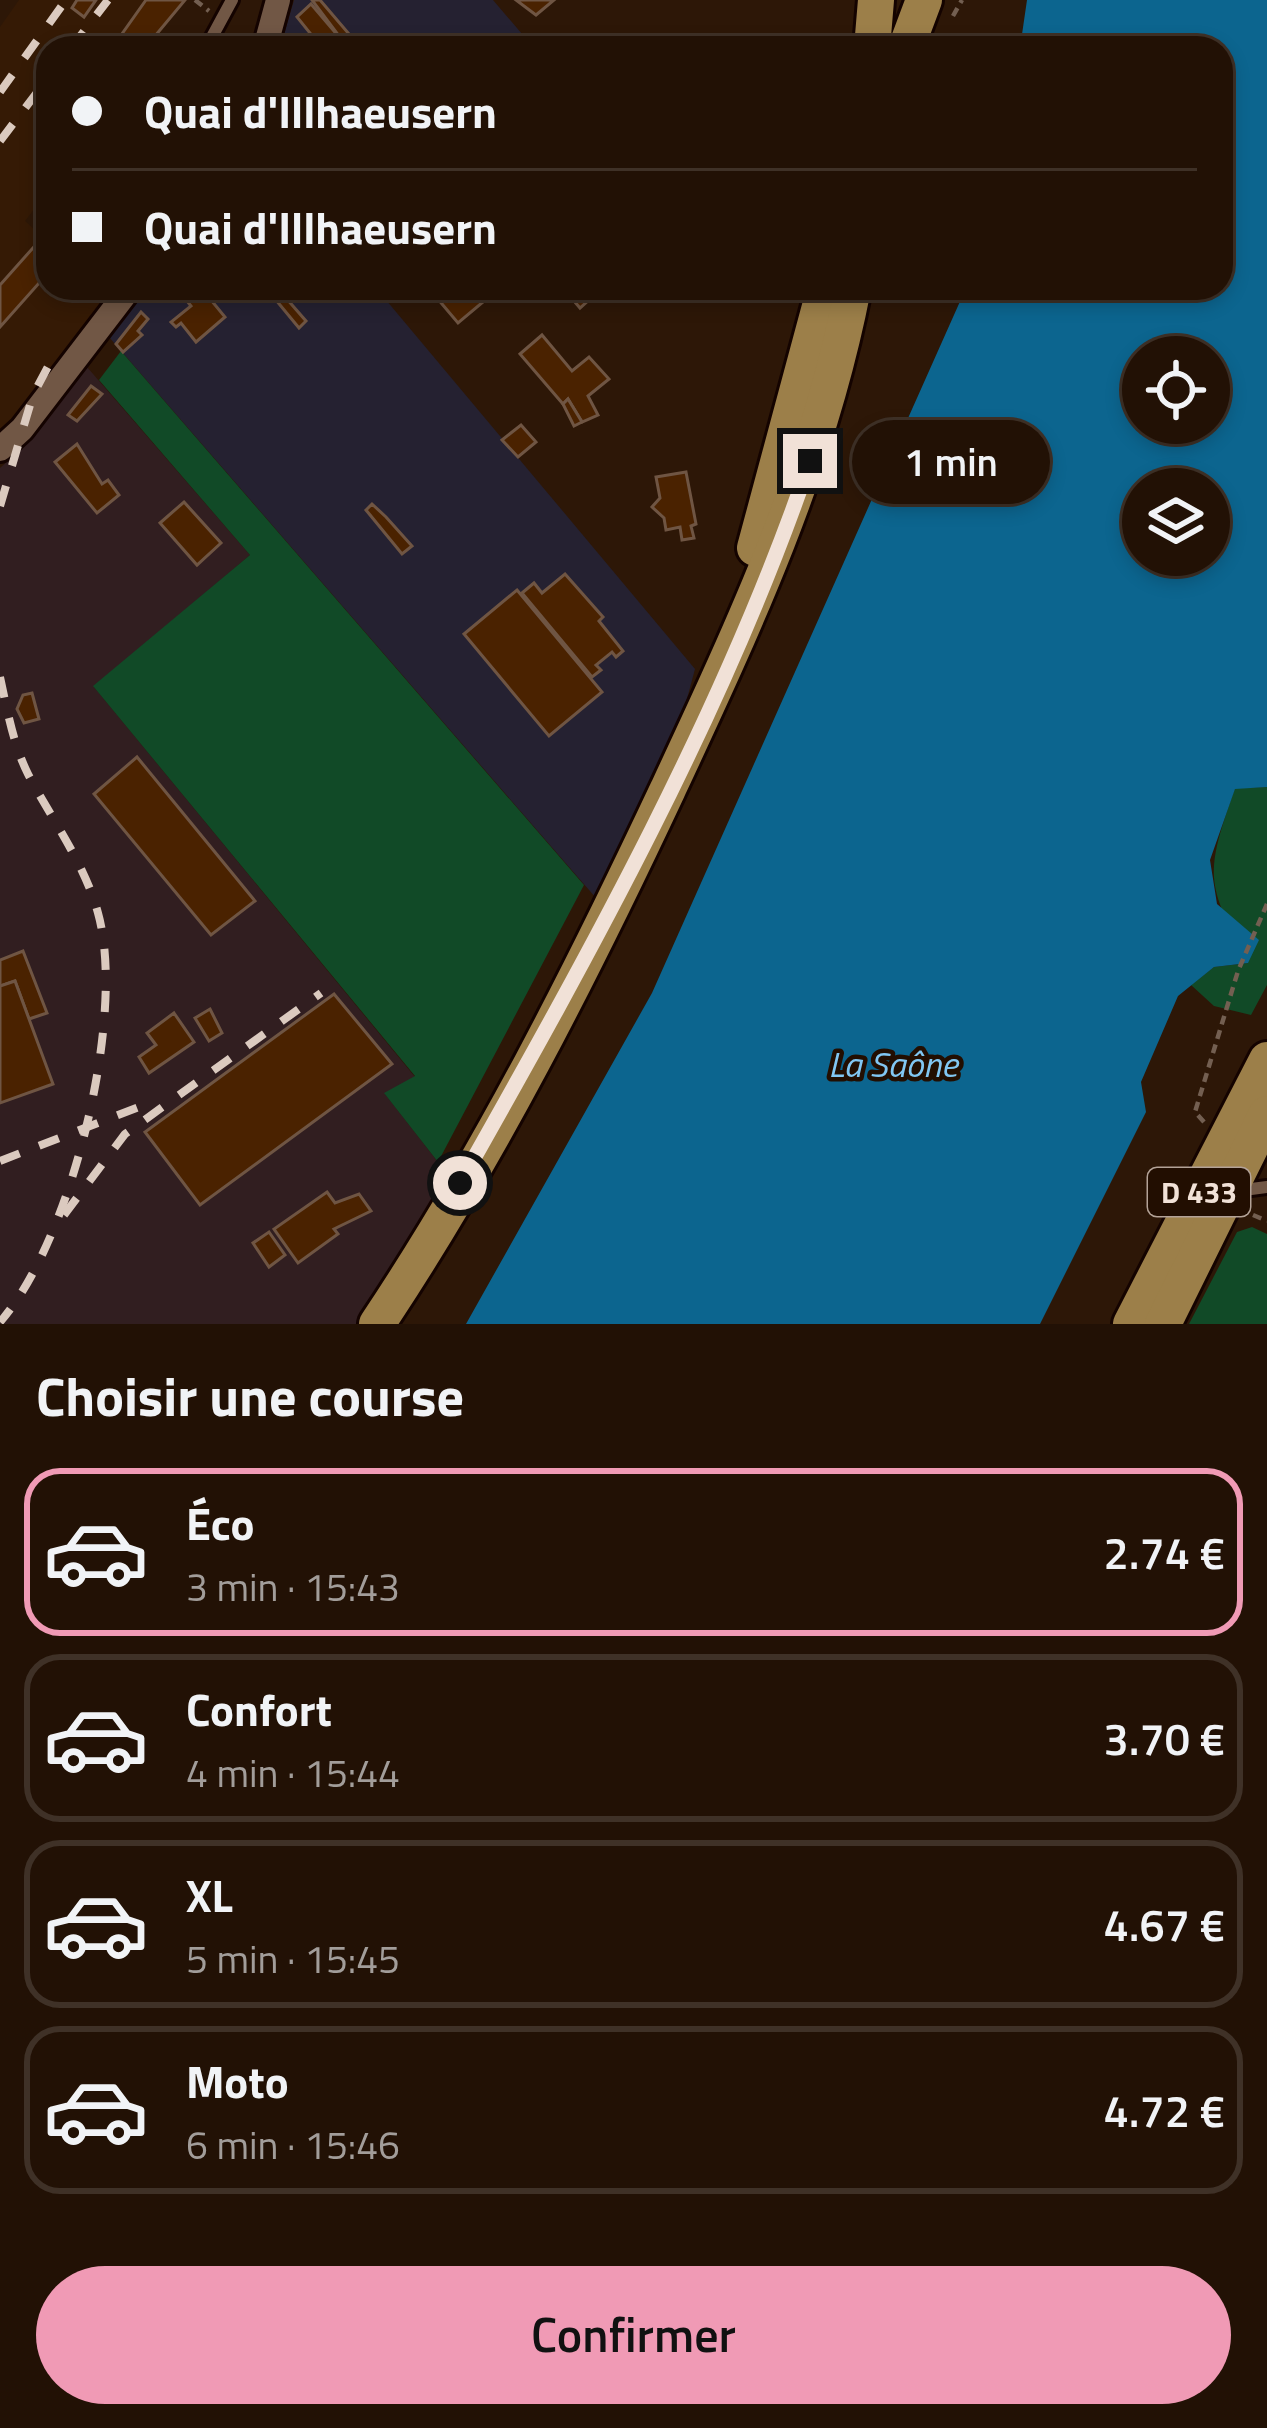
<!DOCTYPE html>
<html lang="fr">
<head>
<meta charset="utf-8">
<style>
	:root { --surface:#221105; --page:#2a1a0f; --text:#f1f3f6; --muted:#a29d9a; --line:#3f3127; --accent:#f09ab5 }
	body { margin:0; font-family:"Titillium Web",sans-serif; background:var(--page); color:var(--text); height:100vh; display:flex; flex-direction:column; font-size:45px; white-space:nowrap }
	* { box-sizing:border-box; margin:0 }
	p { font-size:39px; color:var(--muted) }
	.icon { flex:none; width:66px; height:66px; fill:none; stroke:currentColor; stroke-width:2; stroke-linecap:round; stroke-linejoin:round }
	.map { position:relative; height:1324px; overflow:hidden }
	.drawer { display:flex; flex-direction:column; background:var(--surface); flex:1 }
	.drawer>* { flex:none }
	.banner { position:absolute; left:36px; top:36px; width:1197px; height:264px; border-radius:36px; box-shadow:0 6px 18px #0003,0 0 0 3px var(--line); display:grid; align-content:center; height:264px; padding:0 36px; background:var(--surface) }
	.buttons { position:absolute; left:1122px; top:336px; display:grid; gap:24px }
	.buttons a { display:grid; place-items:center; width:108px; height:108px; border-radius:50%; background:var(--surface); box-shadow:0 6px 18px #0003,0 0 0 3px var(--line); font-size:60px }
	.end { position:absolute; width:54px; height:54px; margin:-27px; border:15px solid #f1e1d7; background:#111; box-shadow:0 0 0 6px #111 }
	.from { border-radius:50% }
	.bubble { position:absolute; height:84px; border-radius:42px; background:var(--surface); box-shadow:0 6px 18px #0003,0 0 0 3px var(--line); font-size:39px; font-weight:600; line-height:84px; text-align:center }
	.banner b { display:flex; align-items:center; gap:42px; height:114px; font-size:45px }
	.banner b+b { border-top:3px solid var(--line) }
	.banner i { width:30px; height:30px; background:var(--text) }
	ul { padding:0; list-style:none }
	li { display:flex; align-items:center; gap:36px; height:168px; margin:0 24px 18px; padding:0 12px; border:6px solid var(--line); border-radius:36px }
	li div { flex:1 }
	li b { display:block; font-size:45px }
	li em { font-style:normal; font-weight:600 }
	li.current { border-color:var(--accent) }
	li>.icon { width:108px; height:108px; stroke-width:1.5 }
	h2 { padding:0 36px; font-size:54px; line-height:144px }
	.button { display:flex; gap:24px; margin-top:auto; padding:24px 36px }
	.button a { flex:1; height:138px; border-radius:72px; background:var(--accent); color:#111; font-size:48px; font-weight:600; line-height:138px; text-align:center }
	.map>svg:first-child { display:block }
</style>
</head>
<body>
<div class="map">
<svg width="1267" height="1324" viewBox="0 0 1267 1324">
	<rect width="100%" height="100%" fill="#2d1707"/>
	<g fill="#252131">
		<path d="M294,0H493L534,48H280Z"/>
		<path d="M145,288H376L695,669L676,740L596,898L109,337Z"/>
	</g>
	<path fill="#311e20" d="M87,367L250,555L94,687L415,1077L385,1094L452,1180L370,1324H0V468L31,440Z"/>
	<path fill="#351a05" d="M19,0H185L149,48H48V191L25,221L48,242V288H69L81,297L89,288H118L42,389L0,429V27Z"/>
	<g fill="#114a27">
		<path d="M121,351L584,885L438,1162L384,1093L415,1076L93,686L250,555L99,380Z"/>
		<path d="M1267,787V985L1251,1015L1214,1006L1191,985L1214,967L1248,963C1205,882 1205,874 1235,788Z"/>
		<path d="M1252,1227L1267,1234V1324H1189L1237,1232Z"/>
	</g>
	<path fill="#0c658f" fill-rule="evenodd" d="M1027,0H1267V787L1235,789L1210,860L1217,904L1259,940L1248,963L1214,967L1178,996L1141,1082L1146,1112L1040,1324H466L652,993L966,288H1221V48H1020ZM1209,357V423H1143V357ZM1209,489V555H1143V489Z"/>
	<g fill="#4a2200" stroke="#6f5543" stroke-width="3">
		<path d="M77,0H96L84,17L72,8Z"/>
		<path d="M146,0H185L145,48H112Z"/>
		<path d="M312,0H320L349,34L345,44Z"/>
		<path d="M516,0H554L536,15Z"/>
		<path d="M311,4L345,44L348,48H322L297,17Z"/>
		<path d="M40,240L48,247V273L0,327V285Z"/>
		<path d="M177,288H213L206,294L225,317L196,342L181,323L176,327L171,322L191,306Z"/>
		<path d="M266,288H296L286,298L306,321L299,328Z"/>
		<path d="M447,288H486L478,295L483,302L458,323L437,298Z"/>
		<path d="M563,288H602L580,308Z"/>
		<path d="M141,312L148,319L138,331L142,335L123,352L116,344Z"/>
		<path d="M542,335L572,371L589,357L609,379L588,396L598,415L582,422L568,399L563,404L520,354Z"/>
		<path d="M91,386L102,394L77,421L68,415Z"/>
		<path d="M568,399L582,422L574,426L563,404Z"/>
		<path d="M521,425L536,442L518,457L502,440Z"/>
		<path d="M77,444L102,484L108,480L119,495L97,513L55,462Z"/>
		<path d="M686,472L696,524L691,526L694,538L682,540L680,527L666,530L664,518L652,507L660,498L656,477Z"/>
		<path d="M184,502L221,543L197,565L160,523Z"/>
		<path d="M372,504L386,517L412,546L402,554L366,510Z"/>
		<path d="M565,574L603,617L599,621L623,651L616,657L612,652L596,665L601,670L592,677L522,593L534,583L542,593Z"/>
		<path d="M517,590L602,692L549,736L464,634Z"/>
		<path d="M32,693L39,719L24,723L17,709L23,695Z"/>
		<path d="M137,757L255,901L211,935L94,794Z"/>
		<path d="M23,951L47,1013L29,1019L15,981L0,986V960Z"/>
		<path d="M15,981L53,1084L0,1103V986Z"/>
		<path d="M334,994L392,1064L200,1205L145,1132Z"/>
		<path d="M210,1009L222,1033L209,1041L195,1018Z"/>
		<path d="M174,1013L194,1042L149,1073L139,1057L156,1045L147,1033Z"/>
		<path d="M327,1192L335,1203L359,1194L371,1211L334,1229L338,1234L298,1263L274,1229Z"/>
		<path d="M269,1232L285,1255L269,1267L253,1243Z"/>
	</g>
	<g fill="none" stroke-linecap="round" stroke-linejoin="round">
		<g stroke="#140300" stroke-width="18">
			<g id="lane">
				<path d="M206,48L232,0"/>
				<path d="M1236,1191L1267,1187"/>
			</g>
		</g>
		<g stroke="#140300" stroke-width="30">
			<g id="street">
				<path d="M265,48L278,0"/>
				<path d="M0,449L22,429L130,288"/>
			</g>
		</g>
		<g stroke="#140300" stroke-width="42">
			<g id="primary">
				<path d="M872,48L876,0"/>
				<path d="M906,48L924,0"/>
				<path d="M755,548L825,288"/>
				<path d="M377,1324C489,1156 582,972 668,789C745,624 818,468 853,288"/>
				<path d="M1131,1324L1267,1060"/>
				<path d="M1163,1324L1267,1114"/>
			</g>
		</g>
		<g stroke="#735f51" stroke-width="4.5" stroke-dasharray="9 6" stroke-linecap="butt">
			<path d="M195,0L209,11"/>
			<path d="M953,16L962,0"/>
			<path d="M1204,1122L1195,1112L1238,971L1267,904"/>
			<path d="M1253,1215L1267,1221"/>
		</g>
		<use href="#lane" stroke="#715745" stroke-width="12"/>
		<use href="#street" stroke="#715745" stroke-width="24"/>
		<use href="#primary" stroke="#9c7f49" stroke-width="36"/>
		<g stroke="#dbcabf" stroke-width="8" stroke-dasharray="21 21" stroke-linecap="butt">
			<path d="M71,48L108,0"/>
			<path d="M0,92L66,0"/>
			<path d="M0,141L48,78"/>
			<path d="M0,506L33,395L51,361"/>
			<path d="M0,677C7,709 13,744 28,774C52,820 84,862 98,913C127,1016 71,1242 0,1322"/>
			<path d="M0,1161L144,1105"/>
			<path d="M64,1215L125,1134L321,993"/>
		</g>
	</g>
	<g fill="none" stroke-linecap="round" stroke-linejoin="round">
		<path stroke="#f1e1d7" stroke-width="15" d="M460,1183C590,953 725,711 810,461"/>
	</g>
	<g text-anchor="middle" dominant-baseline="central" stroke-width="9" stroke-linejoin="round" paint-order="stroke">
		<rect fill="#220e01" stroke="#b3a297" stroke-width="3" x="1148" y="1168" width="102" height="48" rx="9"/>
		<g font-size="30" font-weight="bold" fill="#f1e1d7">
			<text x="1199" y="1192">D 433</text>
		</g>
		<g font-size="36" font-style="italic" fill="#81c7f3" stroke="#220e01">
			<text x="893" y="1063">La Saône</text>
		</g>
	</g>
</svg>
<div class="buttons">
<a><svg class="icon" aria-label="locate" viewBox="0 0 24 24"><circle cx="12" cy="12" r="6"/><path d="M12 2v4M12 18v4M2 12h4M18 12h4"/></svg></a>
<a><svg class="icon" aria-label="layers" viewBox="0 0 24 24"><path d="M12 4l9 5-9 5-9-5zM3 14l9 5 9-5"/></svg></a>
</div>
<i class="end from" style="left:460px;top:1183px"></i>
<i class="end" style="left:810px;top:461px"></i>
<div class="bubble" style="left:852px;top:420px;width:198px">1 min</div>
<div class="banner">
<b><i class="from"></i>Quai d'Illhaeusern</b>
<b><i></i>Quai d'Illhaeusern</b>
</div>
</div>
<section class="drawer">
<h2>Choisir une course</h2>
<ul>
<li class="current"><svg class="icon" aria-label="car" viewBox="0 0 24 24"><path d="M5 17H2v-5l4-1 3-4h7l3 4 3 1v5h-3M9 17h6M6 11h13"/><circle cx="7" cy="17" r="2"/><circle cx="17" cy="17" r="2"/></svg><div><b>Éco</b><p>3 min · 15:43</p></div><em>2.74 €</em></li>
<li><svg class="icon" aria-label="car" viewBox="0 0 24 24"><path d="M5 17H2v-5l4-1 3-4h7l3 4 3 1v5h-3M9 17h6M6 11h13"/><circle cx="7" cy="17" r="2"/><circle cx="17" cy="17" r="2"/></svg><div><b>Confort</b><p>4 min · 15:44</p></div><em>3.70 €</em></li>
<li><svg class="icon" aria-label="car" viewBox="0 0 24 24"><path d="M5 17H2v-5l4-1 3-4h7l3 4 3 1v5h-3M9 17h6M6 11h13"/><circle cx="7" cy="17" r="2"/><circle cx="17" cy="17" r="2"/></svg><div><b>XL</b><p>5 min · 15:45</p></div><em>4.67 €</em></li>
<li><svg class="icon" aria-label="car" viewBox="0 0 24 24"><path d="M5 17H2v-5l4-1 3-4h7l3 4 3 1v5h-3M9 17h6M6 11h13"/><circle cx="7" cy="17" r="2"/><circle cx="17" cy="17" r="2"/></svg><div><b>Moto</b><p>6 min · 15:46</p></div><em>4.72 €</em></li>
</ul>
<div class="button"><a>Confirmer</a></div>
</section>
</body>
</html>
